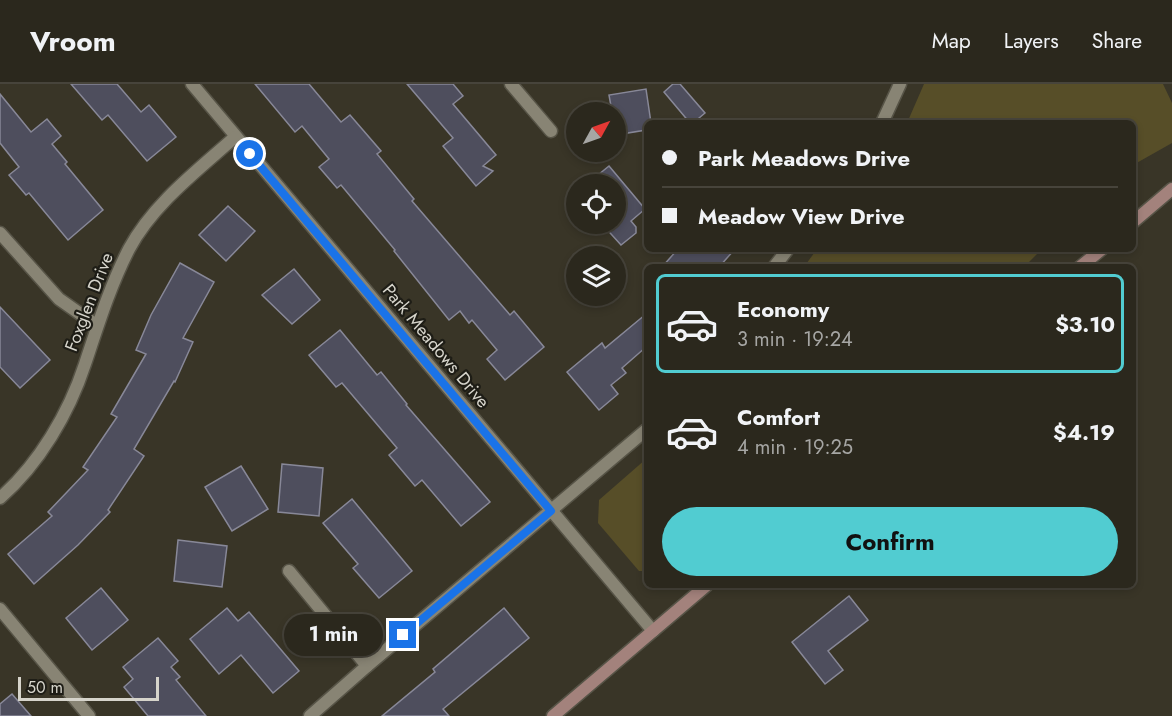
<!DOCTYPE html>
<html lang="en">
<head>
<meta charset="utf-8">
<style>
	:root { --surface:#2b281d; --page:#333026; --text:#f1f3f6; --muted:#a6a6a4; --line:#47443b; --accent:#51ccd1 }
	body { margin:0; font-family:Jost,sans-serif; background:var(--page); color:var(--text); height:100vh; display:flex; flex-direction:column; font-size:22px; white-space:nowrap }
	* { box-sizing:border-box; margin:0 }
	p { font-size:20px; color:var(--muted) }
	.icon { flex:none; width:33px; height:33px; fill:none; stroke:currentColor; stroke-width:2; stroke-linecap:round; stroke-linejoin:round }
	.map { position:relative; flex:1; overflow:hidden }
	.details { position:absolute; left:644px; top:180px; width:492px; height:324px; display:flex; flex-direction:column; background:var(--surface); border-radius:9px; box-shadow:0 3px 9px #0003,0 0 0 2px var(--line) }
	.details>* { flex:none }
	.guide { position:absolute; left:644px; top:36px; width:492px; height:132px; border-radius:9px; box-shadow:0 3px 9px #0003,0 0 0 2px var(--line); display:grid; align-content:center; height:132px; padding:0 18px; background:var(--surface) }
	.needle { width:39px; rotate:50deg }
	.buttons { position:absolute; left:566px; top:18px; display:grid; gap:12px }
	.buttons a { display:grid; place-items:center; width:60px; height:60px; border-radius:50%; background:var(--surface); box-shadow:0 3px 9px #0003,0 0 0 2px var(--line); font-size:30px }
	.scale { position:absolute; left:18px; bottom:15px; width:141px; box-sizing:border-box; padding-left:6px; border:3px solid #d6d4cb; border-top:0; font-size:16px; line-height:21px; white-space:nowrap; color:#d6d4cb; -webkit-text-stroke:4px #1e1d16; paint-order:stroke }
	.end { position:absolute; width:27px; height:27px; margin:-14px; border:8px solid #1a73e8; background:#fff; box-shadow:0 0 0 3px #fff }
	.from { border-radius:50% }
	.bubble { position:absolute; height:42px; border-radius:21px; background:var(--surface); box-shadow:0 3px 9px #0003,0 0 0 2px var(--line); font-size:20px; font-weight:700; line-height:42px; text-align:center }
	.guide b { display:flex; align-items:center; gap:21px; height:57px; font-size:22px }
	.guide b+b { border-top:2px solid var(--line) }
	.guide i { width:15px; height:15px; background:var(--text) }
	ul { padding:10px 0 0; list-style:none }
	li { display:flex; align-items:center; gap:18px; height:99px; margin:0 12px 9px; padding:0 6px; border:3px solid transparent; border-radius:9px }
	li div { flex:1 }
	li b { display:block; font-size:22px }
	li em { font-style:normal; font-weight:700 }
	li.selected { border-color:var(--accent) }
	li>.icon { width:54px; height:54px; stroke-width:1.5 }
	.cta { display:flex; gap:12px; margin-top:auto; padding:12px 18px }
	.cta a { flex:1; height:69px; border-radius:36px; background:var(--accent); color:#111; font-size:24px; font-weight:700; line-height:69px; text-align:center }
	header { display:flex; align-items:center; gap:36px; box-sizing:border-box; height:84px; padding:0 30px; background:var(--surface); border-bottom:2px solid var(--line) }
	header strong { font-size:28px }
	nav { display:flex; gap:33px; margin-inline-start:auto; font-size:21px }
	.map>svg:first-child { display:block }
</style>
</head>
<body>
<header>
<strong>Vroom</strong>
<nav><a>Map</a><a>Layers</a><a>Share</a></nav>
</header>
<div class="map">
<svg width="1172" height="632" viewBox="0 0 1172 632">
	<rect width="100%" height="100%" fill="#393527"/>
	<g fill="#574e28">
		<path d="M924,0H1163L1172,19V59L1133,81L1132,39H907Z"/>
		<path d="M817,165H1042L1024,183H804Z"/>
		<path d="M646,375V487H639L598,439L599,416Z"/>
	</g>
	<g fill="#4e4e5d" stroke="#888898" stroke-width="1.5">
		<path d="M71,0H117L141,28L149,21L176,53L147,77L108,31L102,36Z"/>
		<path d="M255,0H309L341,38L350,31L381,67L377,70L414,115L412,117L510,231L514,227L544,263L505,296L487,275L497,266L472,236L469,239L460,227L449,236L394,167L395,166L341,101L337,104L319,83L329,75L302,42L295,48Z"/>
		<path d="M407,0H453L463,12L453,20L496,71L483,82L493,87L476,102L443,62L453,54Z"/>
		<path d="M673,0H680L705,29L693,39H690L664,8Z"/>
		<path d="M646,5L651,39H646V46L615,51V28H612L609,11Z"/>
		<path d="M0,10L31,48L47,35L61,52L52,60L67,78L65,80L103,126L68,156L29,109L26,111L9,91L19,83L0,59Z"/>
		<path d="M609,82L645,125L631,137L636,143V149L621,161L602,140H615V100H587Z"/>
		<path d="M228,122L255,147L226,177L199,151Z"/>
		<path d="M678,165H735L719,183H662Z"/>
		<path d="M180,179L214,198L183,254L193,258L175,298L174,297L134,365L144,372L108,426L110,428L78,461L34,500L8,470L52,432L48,428L88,386L83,383L117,333L111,330L146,270L136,266L151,231Z"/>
		<path d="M294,185L320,216L292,240L262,211Z"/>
		<path d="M0,223L50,276L20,304L0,283Z"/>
		<path d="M646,230V263L622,284L626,289L611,301L618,310L599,326L567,288L602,259L605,264Z"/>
		<path d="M340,246L377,291L381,288L407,320L406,321L490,418L461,442L422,396L415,402L389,371L397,364L342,299L336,303L309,271Z"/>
		<path d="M282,380L323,384L319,432L278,428Z"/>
		<path d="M241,382L268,425L232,447L205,403Z"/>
		<path d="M352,415L412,487L379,514L353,484L358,480L323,439Z"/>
		<path d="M178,456L227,462L222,503L174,497Z"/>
		<path d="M101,504L128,536L92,566L66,534Z"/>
		<path d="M849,512L868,536L828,567L843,586L825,600L792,558Z"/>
		<path d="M227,524L238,537L249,528L299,587L273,609L241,571L219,590L190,555Z"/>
		<path d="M504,524L529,554L443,625L449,632H382L435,588L433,585Z"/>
		<path d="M158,554L178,577L171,583L180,593L176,596L206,632H148L124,603L133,595L123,583Z"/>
		<path d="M12,610L31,632H0V620Z"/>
	</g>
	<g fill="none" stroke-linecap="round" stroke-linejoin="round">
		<g stroke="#575447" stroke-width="15">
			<g id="street">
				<path d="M192,0L653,547"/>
				<path d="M511,0L551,47"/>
				<path d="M882,39L900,0"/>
				<path d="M0,149L59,215L96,241"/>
				<path d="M774,183L788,165"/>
				<path d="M0,414C39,380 69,329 85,280C98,241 110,202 129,165C153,120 198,86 235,53"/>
				<path d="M289,487L367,582"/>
				<path d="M0,525L89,632"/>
				<path d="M310,632L367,582L646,346"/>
			</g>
		</g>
		<g stroke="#575447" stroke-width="15">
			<g id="secondary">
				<path d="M1132,139L1172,105"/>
				<path d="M1080,183L1102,165"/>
				<path d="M553,632L707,501"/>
			</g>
		</g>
		<use href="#street" stroke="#888474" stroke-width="12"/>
		<use href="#secondary" stroke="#a3827c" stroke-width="12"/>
	</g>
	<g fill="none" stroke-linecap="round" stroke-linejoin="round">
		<path stroke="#1a73e8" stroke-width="8" d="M250,70L551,427L403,551"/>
	</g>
	<g text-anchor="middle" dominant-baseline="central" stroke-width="4.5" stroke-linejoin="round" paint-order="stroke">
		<g font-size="18" fill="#d6d4cb" stroke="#1e1d16">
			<text transform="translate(89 218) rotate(-69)">Foxglen Drive</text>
			<text transform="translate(436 262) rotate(50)">Park Meadows Drive</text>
		</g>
	</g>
</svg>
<div class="buttons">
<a><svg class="needle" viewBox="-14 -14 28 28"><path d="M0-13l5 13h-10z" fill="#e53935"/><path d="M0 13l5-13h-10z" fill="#a6a6a4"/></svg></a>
<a><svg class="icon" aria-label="locate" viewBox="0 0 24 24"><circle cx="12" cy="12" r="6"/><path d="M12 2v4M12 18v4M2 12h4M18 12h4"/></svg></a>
<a><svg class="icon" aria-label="layers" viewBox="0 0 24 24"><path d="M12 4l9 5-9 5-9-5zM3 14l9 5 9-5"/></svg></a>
</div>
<div class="scale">50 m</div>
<i class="end from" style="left:250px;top:70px"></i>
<i class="end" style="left:403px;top:551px"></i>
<div class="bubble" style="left:284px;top:530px;width:99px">1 min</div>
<div class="guide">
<b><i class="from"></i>Park Meadows Drive</b>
<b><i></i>Meadow View Drive</b>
</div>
<section class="details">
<ul>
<li class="selected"><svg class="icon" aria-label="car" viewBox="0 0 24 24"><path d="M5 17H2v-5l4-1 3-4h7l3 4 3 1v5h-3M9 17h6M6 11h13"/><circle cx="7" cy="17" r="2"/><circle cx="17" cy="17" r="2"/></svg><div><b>Economy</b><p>3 min · 19:24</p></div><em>$3.10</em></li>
<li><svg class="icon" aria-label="car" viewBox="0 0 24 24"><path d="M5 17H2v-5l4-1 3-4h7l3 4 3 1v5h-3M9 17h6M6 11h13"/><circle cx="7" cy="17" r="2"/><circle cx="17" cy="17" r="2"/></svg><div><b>Comfort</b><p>4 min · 19:25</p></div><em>$4.19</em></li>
</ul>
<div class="cta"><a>Confirm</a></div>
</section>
</div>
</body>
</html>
